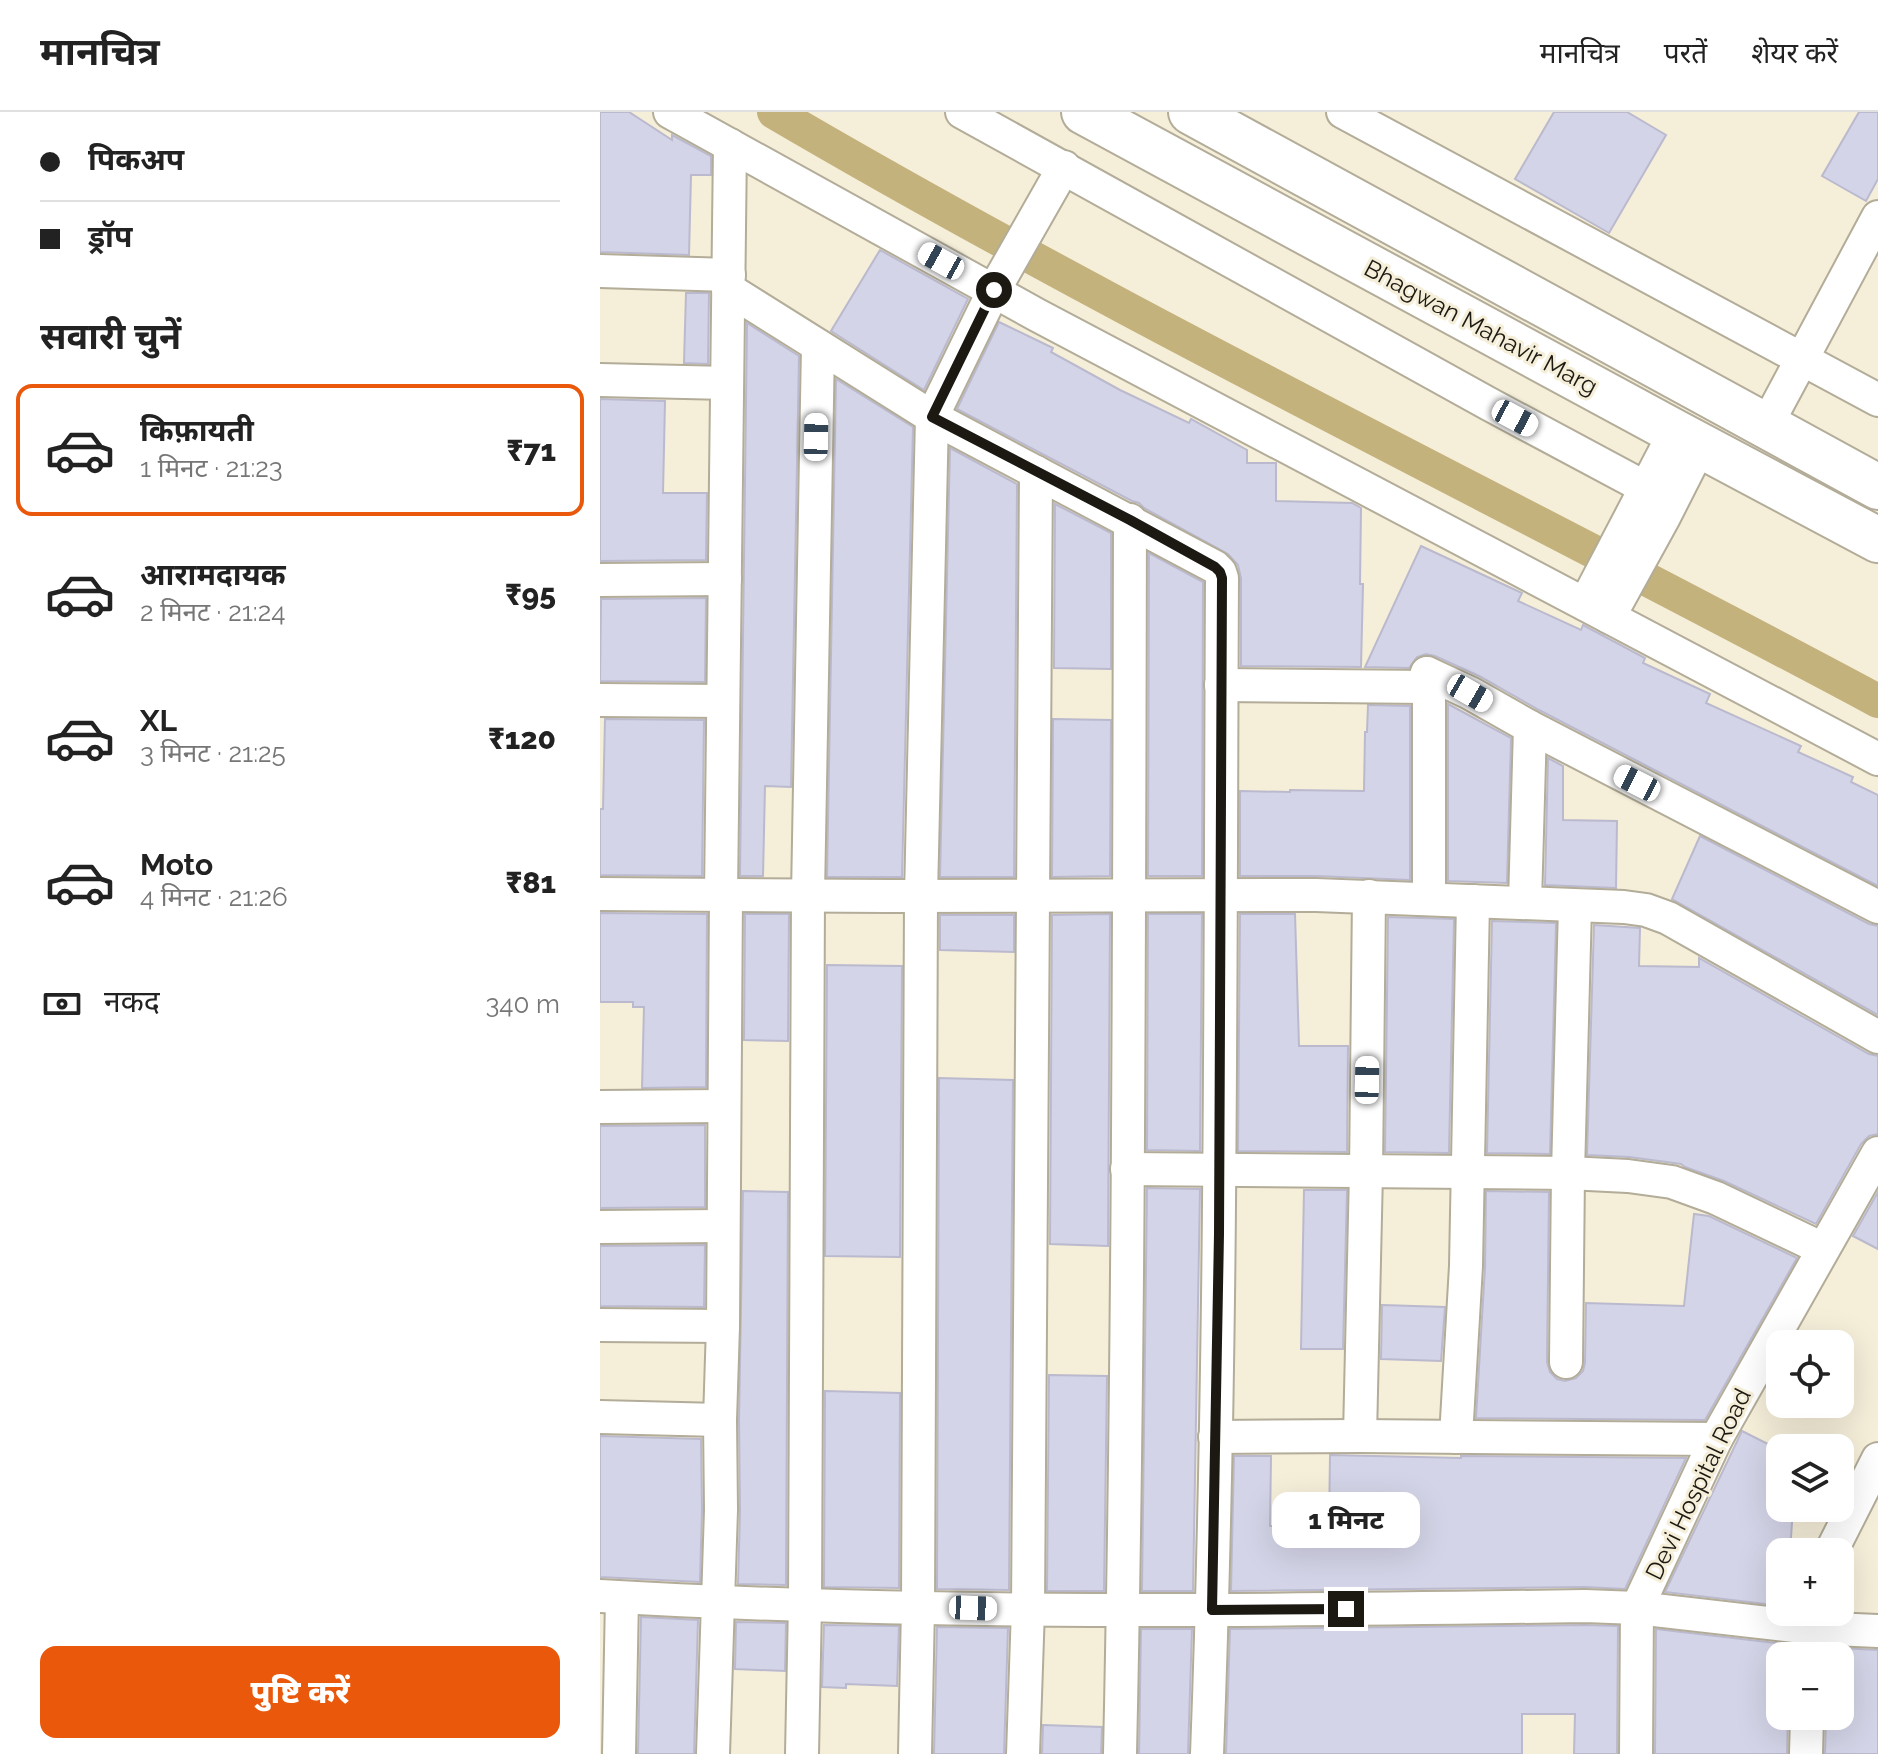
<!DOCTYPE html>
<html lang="hi">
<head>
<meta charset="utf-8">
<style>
	:root { --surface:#fff; --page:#f6f6f6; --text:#222; --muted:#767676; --line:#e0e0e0; --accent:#ea580c }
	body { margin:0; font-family:Raleway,"Noto Sans Devanagari",sans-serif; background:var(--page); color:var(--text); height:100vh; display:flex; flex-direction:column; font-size:30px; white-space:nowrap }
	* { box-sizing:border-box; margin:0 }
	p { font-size:26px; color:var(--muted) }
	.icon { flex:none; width:44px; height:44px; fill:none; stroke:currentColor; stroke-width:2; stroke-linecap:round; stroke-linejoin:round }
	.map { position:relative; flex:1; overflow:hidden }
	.drawer { display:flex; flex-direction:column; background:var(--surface); width:600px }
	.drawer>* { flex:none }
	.banner { display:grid; align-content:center; height:176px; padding:0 40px; background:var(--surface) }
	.fabs { position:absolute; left:1166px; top:1218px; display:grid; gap:16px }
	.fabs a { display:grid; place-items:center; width:88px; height:88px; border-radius:16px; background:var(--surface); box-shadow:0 8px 32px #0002; font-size:40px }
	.end { position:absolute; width:36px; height:36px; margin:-18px; border:10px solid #1b1912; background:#fff; box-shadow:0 0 0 4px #fff }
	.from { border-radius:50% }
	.bubble { position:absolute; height:56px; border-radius:16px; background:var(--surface); box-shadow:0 8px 32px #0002; font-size:26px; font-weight:800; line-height:56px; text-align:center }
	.car { position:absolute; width:24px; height:48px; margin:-24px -12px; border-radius:10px; box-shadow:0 0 6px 2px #0007; background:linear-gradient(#fff 24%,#345 0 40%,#fff 0 76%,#345 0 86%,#fff 0) }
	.banner b { display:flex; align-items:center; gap:28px; height:76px; font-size:30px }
	.banner b+b { border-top:2px solid var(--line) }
	.banner i { width:20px; height:20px; background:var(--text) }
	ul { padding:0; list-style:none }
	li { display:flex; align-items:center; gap:24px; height:132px; margin:0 16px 12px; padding:0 24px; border:4px solid transparent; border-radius:16px }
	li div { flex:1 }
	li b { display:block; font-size:30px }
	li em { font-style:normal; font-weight:800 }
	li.active { border-color:var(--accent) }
	li>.icon { width:72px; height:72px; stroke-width:1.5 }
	h2 { padding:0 40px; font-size:36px; line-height:96px }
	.pay { display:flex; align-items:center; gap:20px; height:88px; padding:0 40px; font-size:30px }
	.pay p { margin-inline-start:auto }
	.button { display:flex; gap:16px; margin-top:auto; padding:16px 40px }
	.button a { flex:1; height:92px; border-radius:16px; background:var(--accent); color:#fff; font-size:32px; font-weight:800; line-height:92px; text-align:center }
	header { display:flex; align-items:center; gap:48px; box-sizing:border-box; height:112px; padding:0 40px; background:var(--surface); border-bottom:2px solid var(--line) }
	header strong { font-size:38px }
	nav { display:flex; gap:44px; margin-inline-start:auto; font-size:28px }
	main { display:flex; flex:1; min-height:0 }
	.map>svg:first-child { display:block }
</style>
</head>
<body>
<header>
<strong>मानचित्र</strong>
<nav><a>मानचित्र</a><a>परतें</a><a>शेयर करें</a></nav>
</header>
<main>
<section class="drawer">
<div class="banner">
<b><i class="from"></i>पिकअप</b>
<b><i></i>ड्रॉप</b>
</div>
<h2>सवारी चुनें</h2>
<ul>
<li class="active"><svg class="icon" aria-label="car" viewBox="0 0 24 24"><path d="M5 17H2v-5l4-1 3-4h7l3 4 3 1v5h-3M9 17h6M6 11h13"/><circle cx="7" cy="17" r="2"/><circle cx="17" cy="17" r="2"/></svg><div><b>किफ़ायती</b><p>1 मिनट · 21:23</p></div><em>₹71</em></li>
<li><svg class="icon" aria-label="car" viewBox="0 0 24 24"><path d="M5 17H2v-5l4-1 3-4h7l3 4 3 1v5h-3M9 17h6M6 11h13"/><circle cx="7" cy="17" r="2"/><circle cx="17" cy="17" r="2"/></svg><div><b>आरामदायक</b><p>2 मिनट · 21:24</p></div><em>₹95</em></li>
<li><svg class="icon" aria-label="car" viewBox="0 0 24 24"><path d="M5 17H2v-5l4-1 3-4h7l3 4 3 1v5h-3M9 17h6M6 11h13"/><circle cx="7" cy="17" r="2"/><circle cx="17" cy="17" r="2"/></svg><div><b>XL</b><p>3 मिनट · 21:25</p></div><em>₹120</em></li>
<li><svg class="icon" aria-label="car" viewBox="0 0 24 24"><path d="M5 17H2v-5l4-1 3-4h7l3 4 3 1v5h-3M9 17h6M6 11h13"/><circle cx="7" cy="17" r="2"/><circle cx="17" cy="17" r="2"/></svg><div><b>Moto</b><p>4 मिनट · 21:26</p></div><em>₹81</em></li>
</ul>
<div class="pay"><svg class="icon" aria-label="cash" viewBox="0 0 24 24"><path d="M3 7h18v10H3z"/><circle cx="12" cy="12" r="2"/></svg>नकद<p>340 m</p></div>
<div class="button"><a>पुष्टि करें</a></div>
</section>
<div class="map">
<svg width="1278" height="1642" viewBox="0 0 1278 1642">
	<rect width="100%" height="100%" fill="#f5eed9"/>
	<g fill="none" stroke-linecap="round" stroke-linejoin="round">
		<path stroke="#c4b27c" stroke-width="34" d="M174,0C534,211 911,392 1278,589"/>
	</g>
	<g fill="#d4d4e8" stroke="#bab9cd" stroke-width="2">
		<path d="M0,0H29L72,28V23L111,44V63H91L89,143L0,140Z"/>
		<path d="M954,0H1027L1066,23L1009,121L915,67Z"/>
		<path d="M1259,0H1278V67L1266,89L1222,64Z"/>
		<path d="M280,138L368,187L324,278L231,219Z"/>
		<path d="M86,181H109L108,252L84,251Z"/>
		<path d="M399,210L453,236L451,240L520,278L589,311L591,307L647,338V351H676V389L752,391L761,396L760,472H763L761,555L641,554V466L638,453L628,442L544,396L539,391L532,389L357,297Z"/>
		<path d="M147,211L199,244L191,675L165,674L163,764H140Z"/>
		<path d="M236,267L313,315L302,765H227Z"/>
		<path d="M0,287L65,289L63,381H107L106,448L0,449Z"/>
		<path d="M350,336L417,372L414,765H340Z"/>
		<path d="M455,392L511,421V557L454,556Z"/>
		<path d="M821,434L922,481L918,489L981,518L983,513L1045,546L1043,551L1110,582L1106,591L1201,634L1198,640L1253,665L1251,670L1278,683V774L939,598L879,564L835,544L826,542L817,545L809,556L765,555Z"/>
		<path d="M549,441L603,470L602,764H548Z"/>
		<path d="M106,486L105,570L0,569L1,487Z"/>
		<path d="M848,592L911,626L907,771L848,769Z"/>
		<path d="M768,593L810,594V768L716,764H640V679L690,680V678L764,679L765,620H767Z"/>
		<path d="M5,607L104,608L102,764L0,763V697H3Z"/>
		<path d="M453,607L511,608L510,764L452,765Z"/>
		<path d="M948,646L963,654V708L1017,709L1016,776L945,773Z"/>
		<path d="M1100,724L1269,812L1278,814V903L1072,787Z"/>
		<path d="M0,801L107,802L106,975L42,976L44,895H33V890H0Z"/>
		<path d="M145,802H189L188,929L144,928Z"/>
		<path d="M510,802L508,1134L450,1132L452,803Z"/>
		<path d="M548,802H602L600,1039L547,1038Z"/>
		<path d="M640,802H695L699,934H748L747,1040L638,1039Z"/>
		<path d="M340,803H414V840L340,838Z"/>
		<path d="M788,805L854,807L849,1041L785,1040Z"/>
		<path d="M892,809L956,811L950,1042L887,1041Z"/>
		<path d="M994,813L1040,816L1039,854L1099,855V846L1269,942L1278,944V1022L1269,1024L1261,1032L1216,1112L1124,1069L1085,1055L1081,1052L1029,1045L987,1043Z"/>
		<path d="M227,853L302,854L300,1145L225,1144Z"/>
		<path d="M339,966L413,968L409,1478L337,1477Z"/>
		<path d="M105,1013V1095L0,1096V1014Z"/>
		<path d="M547,1076L600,1077L593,1479H542Z"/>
		<path d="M704,1078H747L743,1237H701Z"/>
		<path d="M143,1079L188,1080L186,1473L138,1472L140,1399L139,1308Z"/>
		<path d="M886,1079L949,1080L947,1250L950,1260L957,1267L965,1269L976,1266L983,1259L985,1251L986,1191L1084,1194L1094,1102L1109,1104L1197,1146L1105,1308L876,1306L885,1155Z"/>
		<path d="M1278,1080V1137L1253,1124Z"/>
		<path d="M105,1133L104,1195L0,1194V1134Z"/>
		<path d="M782,1193L845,1195L841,1249L781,1247Z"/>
		<path d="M449,1263L507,1264L504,1479H447Z"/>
		<path d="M225,1279L300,1281L299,1476L224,1475Z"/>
		<path d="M1142,1319L1180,1338V1396H1193L1190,1440H1180V1482L1174,1493L1065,1480Z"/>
		<path d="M0,1324L101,1327L102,1398L100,1470L0,1465Z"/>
		<path d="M730,1343L861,1346V1344L1086,1346L1025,1477L985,1475L631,1479L634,1344H671L670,1414H729Z"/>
		<path d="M41,1505L98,1508L94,1642H38Z"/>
		<path d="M136,1510L186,1511L185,1559L135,1557Z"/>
		<path d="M224,1513L299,1514L297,1574L246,1572V1576L222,1575Z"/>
		<path d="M985,1513L1018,1514L1017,1642H974L975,1602H922V1642H626L630,1517Z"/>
		<path d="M337,1515L408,1516L404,1642H334Z"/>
		<path d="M541,1517H592L588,1642H539Z"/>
		<path d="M1056,1517L1185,1532L1184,1544H1180V1604H1188L1187,1642H1055Z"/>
		<path d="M1240,1536L1278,1538V1642H1225L1226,1604H1240Z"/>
		<path d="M443,1613L502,1615L501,1642H442Z"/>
	</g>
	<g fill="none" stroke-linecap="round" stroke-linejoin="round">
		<g stroke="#b2ac98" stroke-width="36">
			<g id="street">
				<path d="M70,0L437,203L1278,647"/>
				<path d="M362,0L889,292L1046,376"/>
				<path d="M743,0L1278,288"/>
				<path d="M0,159L129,163"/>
				<path d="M128,177L332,305L615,455L620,460L622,466C620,858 622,1250 607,1642"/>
				<path d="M0,268L127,271"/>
				<path d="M1166,314L1278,105"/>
				<path d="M0,468L125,467"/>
				<path d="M985,492L1075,320"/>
				<path d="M1009,505L1064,405L1100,334"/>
				<path d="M827,561L870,581L930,615L1278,795"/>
				<path d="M827,561L829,575V786"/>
				<path d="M621,573L829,575"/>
				<path d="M0,588L123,589"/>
				<path d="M0,782L287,784L716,783L1024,795L1046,798L1068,806L1278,925"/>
				<path d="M121,783L130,33"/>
				<path d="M925,791L930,615"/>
				<path d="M0,995L124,994"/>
				<path d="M527,1057L968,1061L1028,1064L1072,1070L1116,1086L1223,1137"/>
				<path d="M0,1115L123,1114"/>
				<path d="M0,1213L123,1214"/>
				<path d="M966,1250L968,1061L975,794"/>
				<path d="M0,1305L120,1308"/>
				<path d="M760,1324L766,1060L769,784"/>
				<path d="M615,1325L760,1324L1116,1327"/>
				<path d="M856,1325L866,1154L873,789"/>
				<path d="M1231,1440L1278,1347"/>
				<path d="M0,1484C328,1503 657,1499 985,1494L1037,1496L1211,1516L1278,1519"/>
				<path d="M1210,1544L1211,1516L1214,1500"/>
				<path d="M19,1642L22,1486"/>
				<path d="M113,1642L121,1398L120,1308L123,1214L126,783"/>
				<path d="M202,1642L205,1492L208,783L218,234"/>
				<path d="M315,1642L318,1495L321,784L332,305L394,178L464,55"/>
				<path d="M423,1642L428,1497L436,360"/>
				<path d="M520,1642C529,1231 529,819 530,408"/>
				<path d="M1036,1642L1037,1496L1116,1327L1278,1041"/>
				<path d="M1206,1642L1207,1604"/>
			</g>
		</g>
		<g stroke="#b2ac98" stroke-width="48">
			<g id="primary">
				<path d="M484,0L1075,320L1278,428"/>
				<path d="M591,0L1278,375"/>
			</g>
		</g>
		<use href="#street" stroke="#fff" stroke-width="32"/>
		<use href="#primary" stroke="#fff" stroke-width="44"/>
	</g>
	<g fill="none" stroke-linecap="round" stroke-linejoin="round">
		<path stroke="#1b1912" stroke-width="10" d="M394,178L332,305L530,408L615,455L620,460L622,466L619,1122L612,1498L746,1497"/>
	</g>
	<g text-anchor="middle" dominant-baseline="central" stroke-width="6" stroke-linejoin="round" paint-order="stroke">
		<g font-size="24" fill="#1b1912" stroke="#f5eed9">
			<text transform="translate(881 215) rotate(28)">Bhagwan Mahavir Marg</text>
			<text transform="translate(1098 1372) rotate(-64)">Devi Hospital Road</text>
		</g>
	</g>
</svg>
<div class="fabs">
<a><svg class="icon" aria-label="locate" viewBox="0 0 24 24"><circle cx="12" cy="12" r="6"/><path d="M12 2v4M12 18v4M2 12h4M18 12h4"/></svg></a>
<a><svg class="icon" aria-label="layers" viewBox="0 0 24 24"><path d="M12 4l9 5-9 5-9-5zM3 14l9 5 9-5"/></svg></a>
<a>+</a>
<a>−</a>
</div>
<i class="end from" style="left:394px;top:178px"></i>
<i class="end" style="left:746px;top:1497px"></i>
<div class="bubble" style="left:672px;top:1380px;width:148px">1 मिनट</div>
<i class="car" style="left:341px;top:149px;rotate:299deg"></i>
<i class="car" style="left:915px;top:306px;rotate:118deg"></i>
<i class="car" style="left:216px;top:325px;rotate:1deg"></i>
<i class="car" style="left:870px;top:581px;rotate:120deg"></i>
<i class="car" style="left:1037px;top:671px;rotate:297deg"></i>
<i class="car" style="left:767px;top:968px;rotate:1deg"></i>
<i class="car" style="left:373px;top:1496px;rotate:92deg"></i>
</div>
</main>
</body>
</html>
